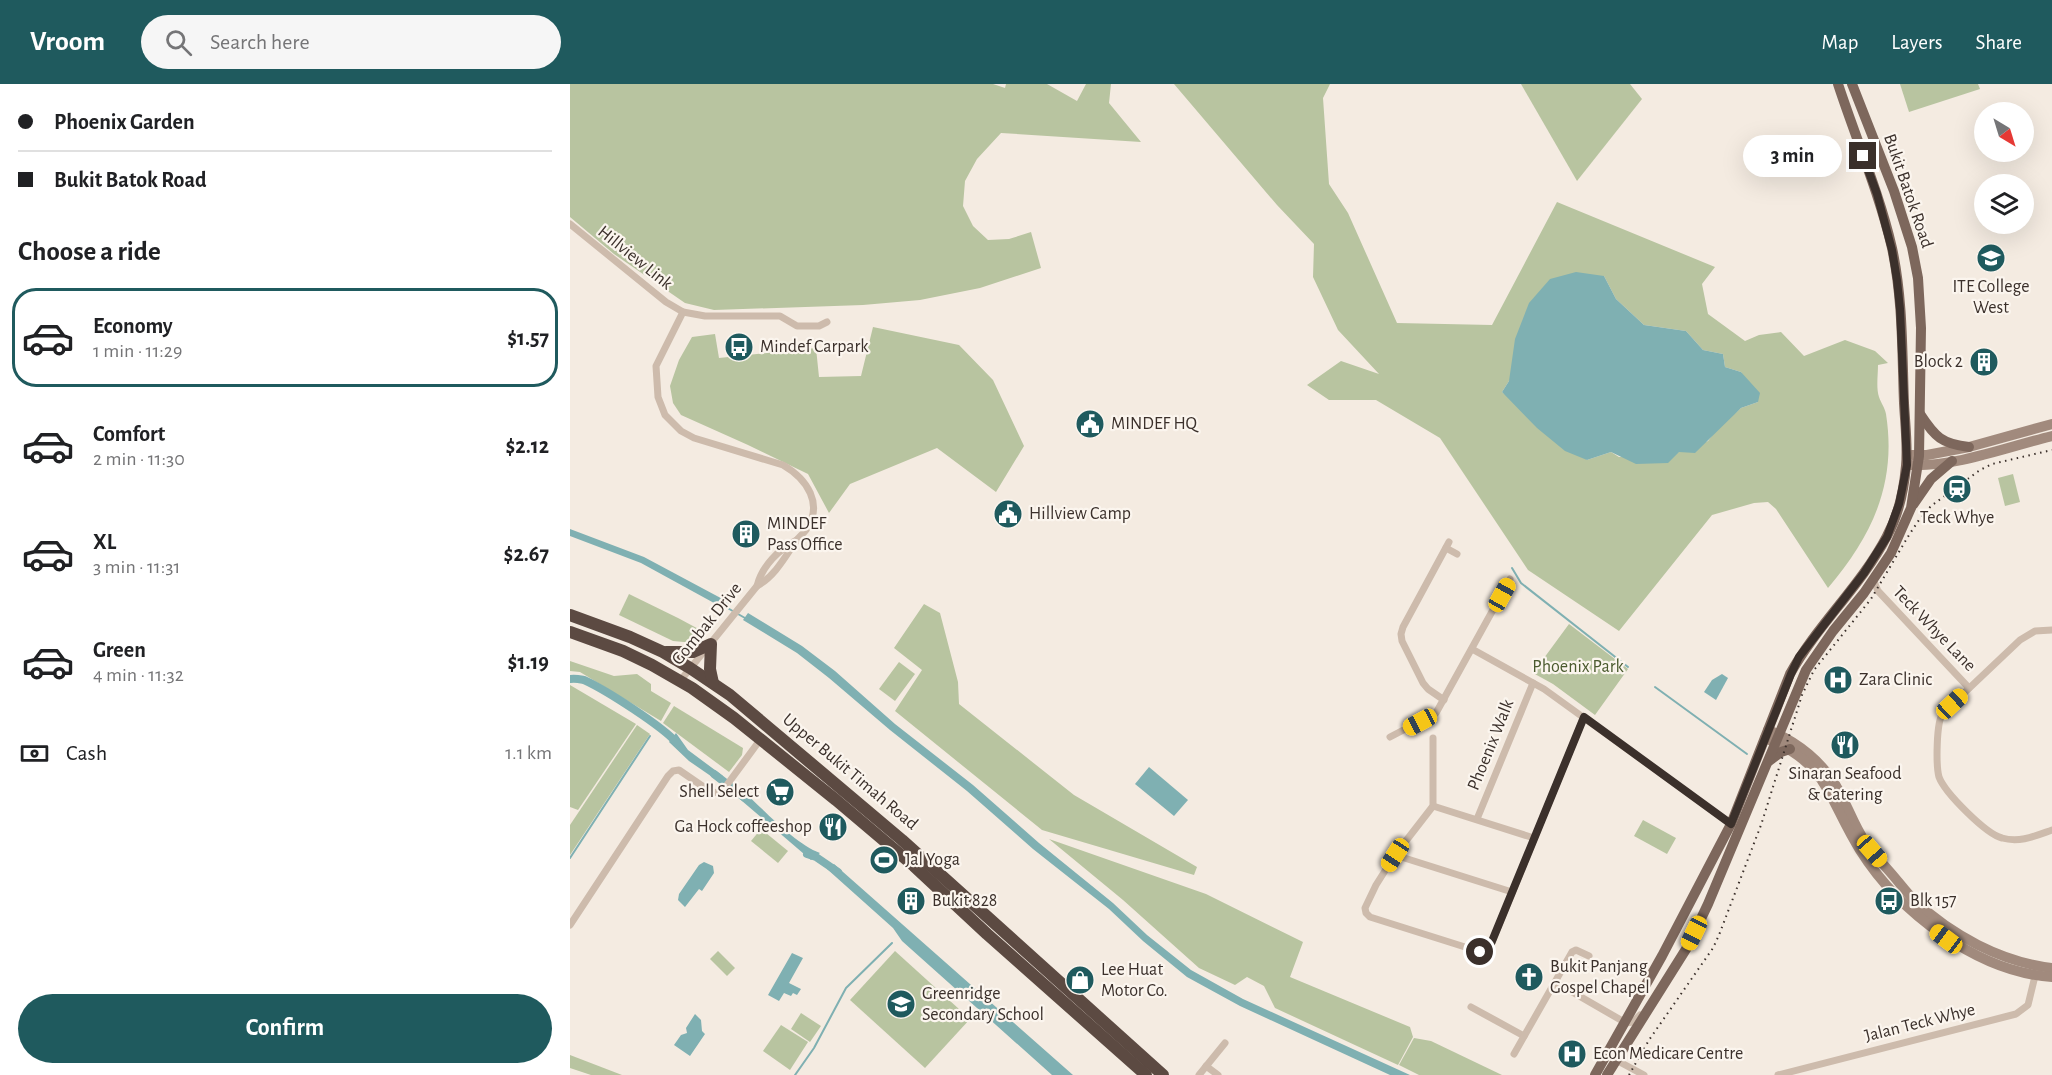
<!DOCTYPE html>
<html lang="en">
<head>
<meta charset="utf-8">
<style>
	:root { --surface:#fff; --page:#f6f6f6; --text:#202124; --muted:#757577; --line:#e0e0e0; --accent:#1f5a5e }
	body { margin:0; font-family:"Alegreya Sans",sans-serif; background:var(--page); color:var(--text); height:100vh; display:flex; flex-direction:column; font-size:22px; white-space:nowrap }
	* { box-sizing:border-box; margin:0 }
	p { font-size:20px; color:var(--muted) }
	.icon { flex:none; width:33px; height:33px; fill:none; stroke:currentColor; stroke-width:2; stroke-linecap:round; stroke-linejoin:round }
	.map { position:relative; flex:1; overflow:hidden }
	.sheet { display:flex; flex-direction:column; background:var(--surface); width:570px }
	.sheet>* { flex:none }
	.guide { display:grid; align-content:center; height:132px; padding:0 18px; background:var(--surface) }
	.needle { width:39px; rotate:142deg }
	.fabs { position:absolute; left:1404px; top:18px; display:grid; gap:12px }
	.fabs a { display:grid; place-items:center; width:60px; height:60px; border-radius:50%; background:var(--surface); box-shadow:0 6px 24px #0002; font-size:30px }
	.end { position:absolute; width:27px; height:27px; margin:-14px; border:8px solid #3b302b; background:#fff; box-shadow:0 0 0 3px #fff }
	.from { border-radius:50% }
	.bubble { position:absolute; height:42px; border-radius:21px; background:var(--surface); box-shadow:0 6px 24px #0002; font-size:20px; font-weight:700; line-height:42px; text-align:center }
	.car { position:absolute; width:18px; height:36px; margin:-18px -9px; border-radius:8px; box-shadow:0 0 4px 2px #0007; background:linear-gradient(#f5c518 24%,#345 0 40%,#f5c518 0 76%,#345 0 86%,#f5c518 0) }
	.guide b { display:flex; align-items:center; gap:21px; height:57px; font-size:22px }
	.guide b+b { border-top:2px solid var(--line) }
	.guide i { width:15px; height:15px; background:var(--text) }
	ul { padding:0; list-style:none }
	li { display:flex; align-items:center; gap:18px; height:99px; margin:0 12px 9px; padding:0 6px; border:3px solid transparent; border-radius:24px }
	li div { flex:1 }
	li b { display:block; font-size:22px }
	li em { font-style:normal; font-weight:700 }
	li.on { border-color:var(--accent) }
	li>.icon { width:54px; height:54px; stroke-width:1.5 }
	h2 { padding:0 18px; font-size:27px; line-height:72px }
	.pay { display:flex; align-items:center; gap:15px; height:66px; padding:0 18px; font-size:22px }
	.pay p { margin-inline-start:auto }
	.button { display:flex; gap:12px; margin-top:auto; padding:12px 18px }
	.button a { flex:1; height:69px; border-radius:36px; background:var(--accent); color:#fff; font-size:24px; font-weight:700; line-height:69px; text-align:center }
	header { display:flex; align-items:center; gap:36px; box-sizing:border-box; height:84px; padding:0 30px; background:var(--accent); color:#fff }
	header strong { font-size:28px }
	nav { display:flex; gap:33px; margin-inline-start:auto; font-size:21px }
	.search { width:420px; height:54px; background:var(--page); display:flex; align-items:center; gap:15px; box-sizing:border-box; padding:0 21px; border-radius:33px; color:var(--muted); font-size:22px }
	main { display:flex; flex:1; min-height:0 }
	.map>svg:first-child { display:block }
</style>
</head>
<body>
<header>
<strong>Vroom</strong>
<div class="search"><svg class="icon" aria-label="search" viewBox="0 0 24 24"><circle cx="10" cy="10" r="6"/><path d="M15 15l6 6"/></svg>Search here</div>
<nav><a>Map</a><a>Layers</a><a>Share</a></nav>
</header>
<main>
<section class="sheet">
<div class="guide">
<b><i class="from"></i>Phoenix Garden</b>
<b><i></i>Bukit Batok Road</b>
</div>
<h2>Choose a ride</h2>
<ul>
<li class="on"><svg class="icon" aria-label="car" viewBox="0 0 24 24"><path d="M5 17H2v-5l4-1 3-4h7l3 4 3 1v5h-3M9 17h6M6 11h13"/><circle cx="7" cy="17" r="2"/><circle cx="17" cy="17" r="2"/></svg><div><b>Economy</b><p>1 min · 11:29</p></div><em>$1.57</em></li>
<li><svg class="icon" aria-label="car" viewBox="0 0 24 24"><path d="M5 17H2v-5l4-1 3-4h7l3 4 3 1v5h-3M9 17h6M6 11h13"/><circle cx="7" cy="17" r="2"/><circle cx="17" cy="17" r="2"/></svg><div><b>Comfort</b><p>2 min · 11:30</p></div><em>$2.12</em></li>
<li><svg class="icon" aria-label="car" viewBox="0 0 24 24"><path d="M5 17H2v-5l4-1 3-4h7l3 4 3 1v5h-3M9 17h6M6 11h13"/><circle cx="7" cy="17" r="2"/><circle cx="17" cy="17" r="2"/></svg><div><b>XL</b><p>3 min · 11:31</p></div><em>$2.67</em></li>
<li><svg class="icon" aria-label="car" viewBox="0 0 24 24"><path d="M5 17H2v-5l4-1 3-4h7l3 4 3 1v5h-3M9 17h6M6 11h13"/><circle cx="7" cy="17" r="2"/><circle cx="17" cy="17" r="2"/></svg><div><b>Green</b><p>4 min · 11:32</p></div><em>$1.19</em></li>
</ul>
<div class="pay"><svg class="icon" aria-label="cash" viewBox="0 0 24 24"><path d="M3 7h18v10H3z"/><circle cx="12" cy="12" r="2"/></svg>Cash<p>1.1 km</p></div>
<div class="button"><a>Confirm</a></div>
</section>
<div class="map">
<svg width="1482" height="991" viewBox="0 0 1482 991">
	<rect width="100%" height="100%" fill="#f4ebe1"/>
	<g fill="#b8c4a0" fill-rule="evenodd">
		<path d="M0,0H423L435,4L436,0H477L507,17L516,0H541L539,19L571,58L431,49L407,75L395,97L393,122L403,142L418,156L439,155L461,148L471,184L410,204L350,216L293,221L144,226L115,219L44,170L0,133Z"/>
		<path d="M604,0H760L753,14L759,100L778,129L827,239L922,241L987,118L1145,183L1132,200L1138,230L1175,257L1189,251L1211,248L1234,272L1275,256L1305,267L1318,279L1308,281C1308,291 1306,304 1309,313C1311,319 1315,324 1316,330C1327,400 1302,452 1258,504L1206,425L1198,418L1184,419L1142,431L1049,547L958,486L870,354L806,316H759L737,301L771,277L809,290L768,246L743,193L744,160L707,121ZM1034,192L1046,215L1074,241L1116,247L1133,266L1153,270L1155,283L1171,288L1188,318L1171,324L1147,345L1138,357L1109,368L1049,373L1041,368L1017,376L932,308L939,297Z"/>
		<path d="M951,0H1060L1072,15L1007,97Z"/>
		<path d="M1330,0H1408L1410,5L1339,28Z"/>
		<path d="M303,243L389,261L423,296L454,362L426,408L367,364L280,400L259,429L238,390L178,361L111,331L103,319L100,302L109,276L122,253L145,250L149,274L246,264L249,293L291,292Z"/>
		<path d="M1443,390L1450,418L1435,422L1428,394Z"/>
		<path d="M59,510L108,534L136,549L125,559L103,557L49,531Z"/>
		<path d="M354,520L370,529L388,598L389,620L504,711L627,783L624,791L472,746L325,627L352,586L324,564Z"/>
		<path d="M999,540L1058,585L1025,631L983,600L963,589Z"/>
		<path d="M0,577L44,592L67,590L81,600V607L101,619L91,637L10,588L0,587Z"/>
		<path d="M329,578L345,590L325,617L309,605Z"/>
		<path d="M0,601L66,640L8,726L0,723Z"/>
		<path d="M104,622L173,664L172,671L159,688L93,639Z"/>
		<path d="M67,641L80,650L0,771V741Z"/>
		<path d="M1073,736L1106,754L1097,770L1064,752Z"/>
		<path d="M191,745L218,767L208,779L181,757Z"/>
		<path d="M479,755L636,810L733,858L720,893L840,943L843,953L828,981L705,924L694,902L677,893L665,901L629,884L553,816Z"/>
		<path d="M148,867L165,884L157,892L140,875Z"/>
		<path d="M325,867L400,935L355,984L280,916Z"/>
		<path d="M231,929L251,942L240,958L221,945Z"/>
		<path d="M211,941L238,958L220,986L193,967Z"/>
		<path d="M844,954L861,957L932,991H849L829,981Z"/>
		<path d="M0,971L52,991H21L0,984Z"/>
	</g>
	<g fill="#7fb0b2">
		<path d="M1006,188L1034,192L1046,215L1074,241L1116,247L1133,266L1153,270L1155,283L1171,288L1190,309L1188,318L1171,324L1125,369L1109,368L1098,379L1066,380L1041,368L1017,376L995,367L967,344L932,308L939,297L945,255L959,219L980,195Z"/>
		<path d="M0,445L74,473L160,519L155,525L71,479L0,452Z"/>
		<path d="M178,529L232,562L265,587L325,640L403,701L469,759L543,819L577,851L621,886L673,915L840,991H820L670,922L617,893L573,857L539,825L463,765L397,707L320,646L259,594L227,569L173,536Z"/>
		<path d="M1152,590L1158,594L1146,616L1134,608L1142,596Z"/>
		<path d="M106,649L118,666L153,692L148,697L119,677L99,658Z"/>
		<path d="M579,683L618,716L604,732L565,700Z"/>
		<path d="M171,705C192,724 224,759 250,769L241,776L165,711Z"/>
		<path d="M134,778L143,782L144,789L132,807L129,805L115,823L108,816L109,810L129,781Z"/>
		<path d="M264,780L503,991H482L332,857L323,844L257,785Z"/>
		<path d="M222,869L233,874L219,899L231,905L227,911L223,909L221,912L214,909L209,917L198,911Z"/>
		<path d="M125,930L131,936L132,947L135,950L120,972L104,961L111,951L117,949L116,944Z"/>
	</g>
	<g fill="none" stroke-linecap="round" stroke-linejoin="round">
		<g stroke="#7fb0b2" stroke-width="2">
			<path d="M942,484L951,499L1058,583"/>
			<path d="M154,522L175,534"/>
			<path d="M1085,603L1177,670"/>
			<path d="M0,774L80,652"/>
			<path d="M225,991L244,964L276,904L322,859"/>
		</g>
		<g stroke="#7fb0b2" stroke-width="8">
			<path d="M0,595C5,594 9,595 14,596C36,606 92,642 107,659"/>
			<path d="M144,690L175,714"/>
			<path d="M237,770L246,773L268,788"/>
		</g>
		<g stroke="#cdbbac" stroke-width="7">
			<path d="M0,140L96,218L113,228L135,232H210L227,242H249L257,238"/>
			<path d="M876,464L887,470"/>
			<path d="M1303,495L1308,507L1399,604"/>
			<path d="M187,502C192,482 209,465 227,456"/>
			<path d="M1482,546L1465,547L1450,556L1373,629C1366,638 1366,682 1369,693C1375,709 1416,750 1432,754C1450,759 1465,752 1482,746"/>
			<path d="M902,565L974,605L1161,740"/>
			<path d="M110,597L187,502C205,492 215,473 226,457C229,453 233,450 236,446C254,420 237,395 213,381L124,354L111,347L95,331L88,313L86,282L113,228"/>
			<path d="M874,616L858,605L853,599L832,557L831,550L833,543L879,458"/>
			<path d="M820,653L866,629L940,495"/>
			<path d="M863,654V722L825,771L806,801L795,824L796,829L800,833L895,863L910,868L916,867L920,863L1014,633"/>
			<path d="M863,722L964,754"/>
			<path d="M907,735L963,599"/>
			<path d="M825,771L942,808"/>
			<path d="M0,841L98,692L103,687L109,686L141,708L151,709L190,656"/>
			<path d="M985,898L1056,939L1063,938L1070,931"/>
			<path d="M901,923L954,952"/>
			<path d="M944,970L1002,868L1006,866L1019,872"/>
			<path d="M1046,976L1074,991"/>
			<path d="M636,982L648,991"/>
			<path d="M629,991L655,959"/>
			<path d="M1208,991L1446,930L1458,921L1466,888"/>
		</g>
		<g stroke="#a18a7d" stroke-width="10">
			<path d="M1342,371H1357L1399,363L1482,340"/>
			<path d="M1340,381C1386,383 1437,363 1482,352"/>
			<path d="M1198,646C1227,657 1254,679 1269,707C1278,723 1284,741 1294,756C1302,768 1311,778 1320,788C1328,797 1336,808 1344,816C1381,851 1431,878 1482,884"/>
			<path d="M1195,654C1258,678 1258,715 1290,766C1329,828 1407,888 1482,893"/>
		</g>
		<g stroke="#7d675c" stroke-width="10">
			<path d="M1350,330C1365,353 1372,360 1399,363"/>
			<path d="M1343,421L1361,395L1382,377"/>
			<path d="M1199,677L1211,668L1220,665"/>
			<path d="M1025,991L1092,872L1161,740L1220,590C1247,541 1291,502 1317,452C1328,432 1334,405 1336,382C1338,362 1335,339 1334,319C1332,267 1333,215 1322,164C1309,108 1286,55 1268,0"/>
			<path d="M1037,991L1118,862L1138,820L1236,586L1263,547L1294,509L1321,469L1341,424L1349,372L1351,244L1348,194L1342,163L1324,107L1282,0"/>
		</g>
		<g stroke="#5c4a42" stroke-width="12">
			<path d="M0,531L60,553L93,568L120,584L160,611L332,756L593,991"/>
			<path d="M0,548L53,567L82,581L122,604L164,634L266,716L344,782L417,850L576,991"/>
			<path d="M96,568H123L141,560L140,585L143,599"/>
		</g>
		<path stroke="#3b302b" stroke-width="2" stroke-dasharray="1.5 4.5" stroke-linecap="butt" d="M1059,991L1079,956L1143,864L1149,851L1191,741L1232,611L1244,586L1301,515L1339,451L1349,436L1361,422L1410,386L1422,380L1482,366"/>
	</g>
	<g fill="none" stroke-linecap="round" stroke-linejoin="round">
		<path stroke="#3b302b" stroke-width="8" d="M910,868L916,867L920,862L1014,633L1161,740L1221,590L1229,573L1294,489L1317,453L1329,420L1337,381L1330,225L1327,196L1322,166L1307,110L1293,72"/>
	</g>
	<defs>
		<g id="school-disc" transform="scale(1.5)"><circle r="9.5" fill="#1f5a5e" stroke="#fbf5ee"/><path d="M0-5L7-2L0 1L-7-2ZM-4 1L0 2.5L4 1V4Q0 6-4 4Z" fill="#fff"/></g>
		<g id="bus-disc" transform="scale(1.5)"><circle r="9.5" fill="#1f5a5e" stroke="#fbf5ee"/><path d="M-5-6H5V4H4V6H2V4H-2V6H-4V4H-5ZM-3.5-4V0h7V-4ZM-3.5 1.2v1.5H-2V1.2ZM2 1.2v1.5H3.5V1.2Z" fill="#fff"/></g>
		<g id="building-disc" transform="scale(1.5)"><circle r="9.5" fill="#1f5a5e" stroke="#fbf5ee"/><path d="M-4-6H4V6H1V3H-1V6H-4ZM-2.5-4.3h1.7v1.8h-1.7ZM.8-4.3h1.7v1.8H.8ZM-2.5-1h1.7V.8h-1.7ZM.8-1h1.7V.8H.8Z" fill="#fff"/></g>
		<g id="civic-disc" transform="scale(1.5)"><circle r="9.5" fill="#1f5a5e" stroke="#fbf5ee"/><path d="M-.6-6.5H3V-4.5H.6V-3L4-1V1h2V6H-6V1h2V-1L-.6-3ZM-1.2 2.5V6h2.4V2.5Z" fill="#fff"/></g>
		<g id="station-disc" transform="scale(1.5)"><circle r="9.5" fill="#1f5a5e" stroke="#fbf5ee"/><path d="M-3-6H3Q5-6 5-4V2Q5 4 3 4L4.5 6H3L1.5 4h-3L-3 6H-4.5L-3 4Q-5 4-5 2V-4Q-5-6-3-6ZM-3.5-4v3h7v-3ZM-3.5 1v1.5H-2V1ZM2 1v1.5H3.5V1Z" fill="#fff"/></g>
		<g id="hospital-disc" transform="scale(1.5)"><circle r="9.5" fill="#1f5a5e" stroke="#fbf5ee"/><path d="M-5-5h3v3.5h4V-5h3V5h-3V1.5h-4V5h-3Z" fill="#fff"/></g>
		<g id="restaurant-disc" transform="scale(1.5)"><circle r="9.5" fill="#1f5a5e" stroke="#fbf5ee"/><path d="M-5-6h1v4h1v-4h1v4h1v-4h1v5L-1.5 .5V6h-2V.5L-5-1ZM5-6V6H3V1.5H1.5Q1.5-4 5-6Z" fill="#fff"/></g>
		<g id="supermarket-disc" transform="scale(1.5)"><circle r="9.5" fill="#1f5a5e" stroke="#fbf5ee"/><path d="M-6-5.5h2.5l.6 2H6L4.5 2H-2.5L-4.4-4H-6ZM-1.5 3.2a1.3 1.3 0 1 0 .1 0ZM3 3.2a1.3 1.3 0 1 0 .1 0Z" fill="#fff"/></g>
		<g id="stadium-disc" transform="scale(1.5)"><circle r="9.5" fill="#1f5a5e" stroke="#fbf5ee"/><path d="M0-5a6.5 5 0 1 0 0 10a6.5 5 0 1 0 0-10ZM-3.5-1.8h7v3.6h-7Z" fill="#fff"/></g>
		<g id="church-disc" transform="scale(1.5)"><circle r="9.5" fill="#1f5a5e" stroke="#fbf5ee"/><path d="M-1.2-6h2.4v3.5h3.3v2.4h-3.3V6h-2.4V-.1h-3.3v-2.4h3.3Z" fill="#fff"/></g>
		<g id="shop-disc" transform="scale(1.5)"><circle r="9.5" fill="#1f5a5e" stroke="#fbf5ee"/><path d="M-5-2.5h2.3a2.7 3.5 0 0 1 5.4 0H5L5.5 6h-11ZM-1.5-2.5h3a1.5 2.3 0 0 0-3 0Z" fill="#fff"/></g>
	</defs>
	<g fill-rule="evenodd">
		<use href="#school-disc" x="1421" y="174"/>
		<use href="#bus-disc" x="169" y="263"/>
		<use href="#building-disc" x="1414" y="278"/>
		<use href="#civic-disc" x="520" y="340"/>
		<use href="#station-disc" x="1387" y="405"/>
		<use href="#civic-disc" x="438" y="430"/>
		<use href="#building-disc" x="176" y="450"/>
		<use href="#hospital-disc" x="1268" y="596"/>
		<use href="#restaurant-disc" x="1275" y="661"/>
		<use href="#supermarket-disc" x="210" y="708"/>
		<use href="#restaurant-disc" x="263" y="743"/>
		<use href="#stadium-disc" x="314" y="776"/>
		<use href="#building-disc" x="341" y="817"/>
		<use href="#bus-disc" x="1319" y="817"/>
		<use href="#church-disc" x="959" y="893"/>
		<use href="#shop-disc" x="510" y="896"/>
		<use href="#school-disc" x="331" y="920"/>
		<use href="#hospital-disc" x="1002" y="970"/>
	</g>
	<g text-anchor="middle" dominant-baseline="central" stroke-width="4.5" stroke-linejoin="round" paint-order="stroke">
		<g font-size="18" fill="#3b302b" stroke="#fbf5ee">
			<text transform="translate(1338 107) rotate(71)">Bukit Batok Road</text>
			<text transform="translate(65 174) rotate(39)">Hillview Link</text>
			<text transform="translate(137 540) rotate(-51)">Gombak Drive</text>
			<text transform="translate(1364 545) rotate(46)">Teck Whye Lane</text>
			<text transform="translate(921 661) rotate(-68)">Phoenix Walk</text>
			<text transform="translate(280 688) rotate(40)">Upper Bukit Timah Road</text>
			<text transform="translate(1350 939) rotate(-14)">Jalan Teck Whye</text>
		</g>
		<g font-size="18" fill="#3b302b" stroke="#fbf5ee" text-anchor="start">
			<text x="1421" y="203" text-anchor="middle">ITE College<tspan x="1421" dy="21">West</tspan></text>
			<text x="190" y="263">Mindef Carpark</text>
			<text x="1393" y="278" text-anchor="end">Block 2</text>
			<text x="541" y="340">MINDEF HQ</text>
			<text x="459" y="430">Hillview Camp</text>
			<text x="1387" y="434" text-anchor="middle">Teck Whye</text>
			<text x="197" y="440">MINDEF<tspan x="197" dy="21">Pass Office</tspan></text>
			<text x="1289" y="596">Zara Clinic</text>
			<text x="1275" y="690" text-anchor="middle">Sinaran Seafood<tspan x="1275" dy="21">&amp; Catering</tspan></text>
			<text x="189" y="708" text-anchor="end">Shell Select</text>
			<text x="242" y="743" text-anchor="end">Ga Hock coffeeshop</text>
			<text x="335" y="776">Jal Yoga</text>
			<text x="362" y="817">Bukit 828</text>
			<text x="1340" y="817">Blk 157</text>
			<text x="980" y="883">Bukit Panjang<tspan x="980" dy="21">Gospel Chapel</tspan></text>
			<text x="531" y="886">Lee Huat<tspan x="531" dy="21">Motor Co.</tspan></text>
			<text x="352" y="910">Greenridge<tspan x="352" dy="21">Secondary School</tspan></text>
			<text x="1023" y="970">Econ Medicare Centre</text>
		</g>
		<g font-size="18" fill="#4a5a2e" stroke="#fbf5ee">
			<text x="1008" y="583">Phoenix Park</text>
		</g>
	</g>
</svg>
<div class="fabs">
<a><svg class="needle" viewBox="-14 -14 28 28"><path d="M0-13l5 13h-10z" fill="#e53935"/><path d="M0 13l5-13h-10z" fill="#757577"/></svg></a>
<a><svg class="icon" aria-label="layers" viewBox="0 0 24 24"><path d="M12 4l9 5-9 5-9-5zM3 14l9 5 9-5"/></svg></a>
</div>
<i class="end from" style="left:910px;top:868px"></i>
<i class="end" style="left:1293px;top:72px"></i>
<div class="bubble" style="left:1173px;top:51px;width:99px">3 min</div>
<i class="car" style="left:932px;top:511px;rotate:29deg"></i>
<i class="car" style="left:1382px;top:620px;rotate:47deg"></i>
<i class="car" style="left:850px;top:638px;rotate:242deg"></i>
<i class="car" style="left:1302px;top:767px;rotate:139deg"></i>
<i class="car" style="left:825px;top:771px;rotate:213deg"></i>
<i class="car" style="left:1124px;top:849px;rotate:206deg"></i>
<i class="car" style="left:1376px;top:855px;rotate:307deg"></i>
</div>
</main>
</body>
</html>
